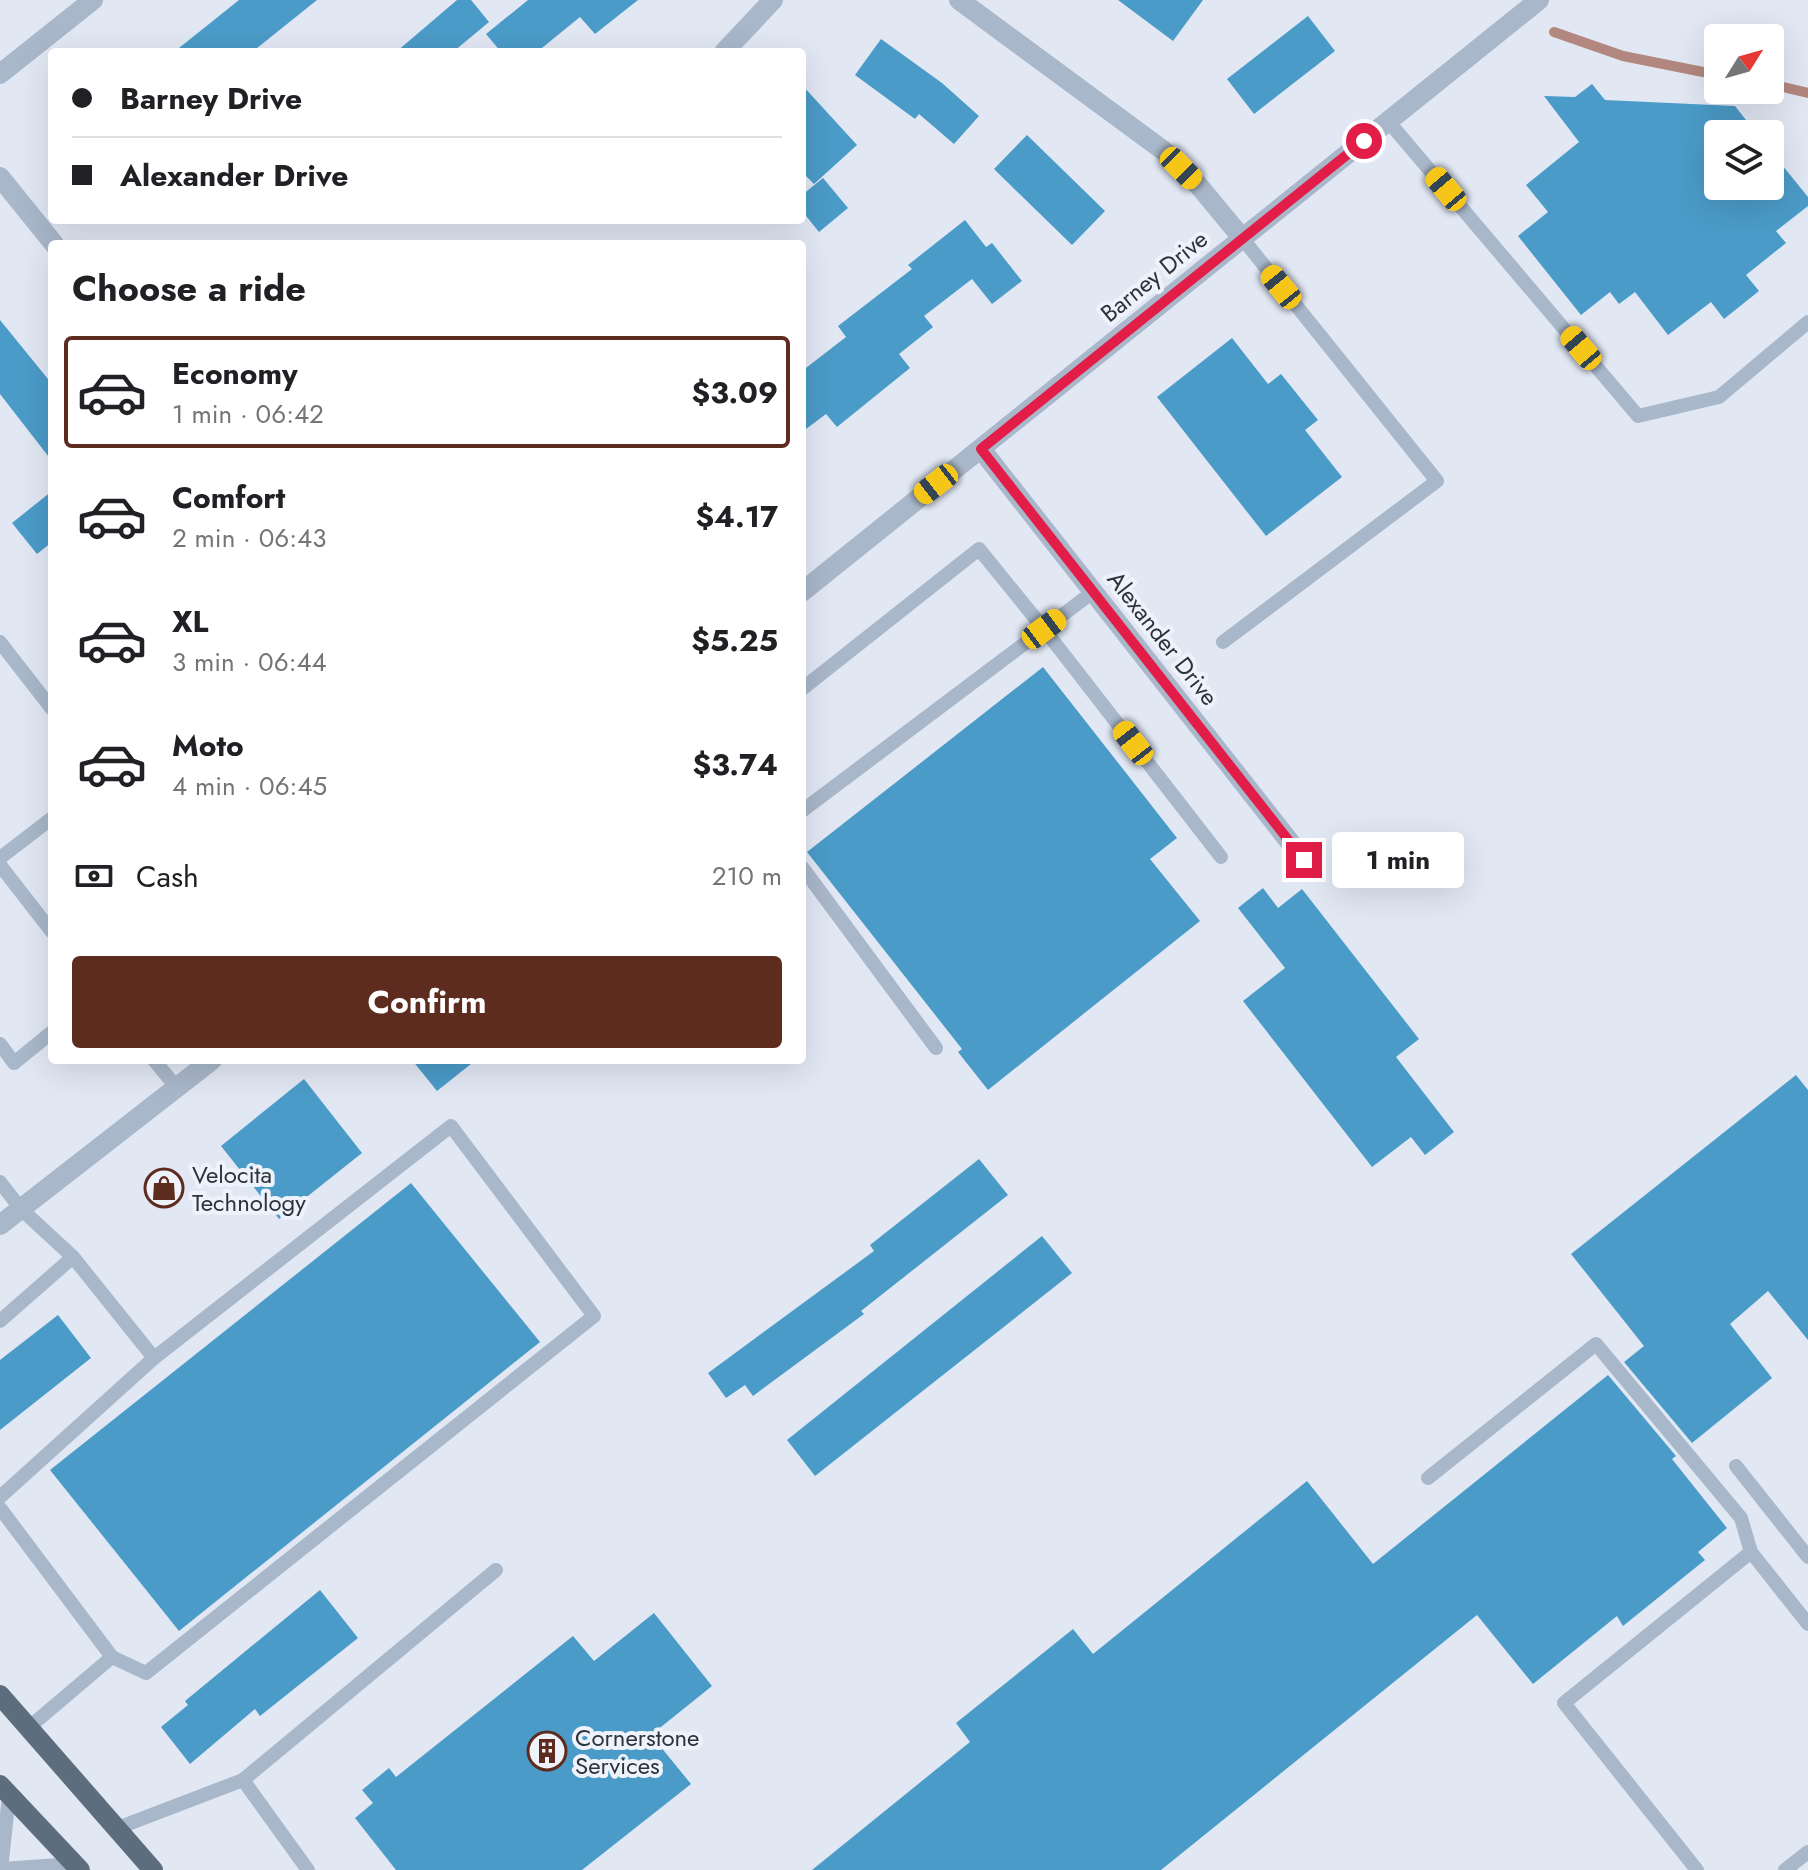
<!DOCTYPE html>
<html lang="en">
<head>
<meta charset="utf-8">
<style>
	:root { --surface:#fff; --page:#f6f6f6; --text:#202124; --muted:#757577; --line:#e0e0e0; --accent:#5e2b1f }
	body { margin:0; font-family:Jost,sans-serif; background:var(--page); color:var(--text); height:100vh; display:flex; flex-direction:column; font-size:30px; white-space:nowrap }
	* { box-sizing:border-box; margin:0 }
	p { font-size:26px; color:var(--muted) }
	.icon { flex:none; width:44px; height:44px; fill:none; stroke:currentColor; stroke-width:2; stroke-linecap:round; stroke-linejoin:round }
	.map { position:relative; flex:1; overflow:hidden }
	.details { position:absolute; left:48px; top:240px; width:758px; height:824px; display:flex; flex-direction:column; background:var(--surface); border-radius:8px; box-shadow:0 8px 32px #0002 }
	.details>* { flex:none }
	.hud { position:absolute; left:48px; top:48px; width:758px; height:176px; border-radius:8px; box-shadow:0 8px 32px #0002; display:grid; align-content:center; height:176px; padding:0 24px; background:var(--surface) }
	.needle { width:52px; rotate:53deg }
	.fabs { position:absolute; left:1704px; top:24px; display:grid; gap:16px }
	.fabs a { display:grid; place-items:center; width:80px; height:80px; border-radius:8px; background:var(--surface); box-shadow:0 8px 32px #0002; font-size:40px }
	.end { position:absolute; width:36px; height:36px; margin:-18px; border:10px solid #e11d48; background:#fff; box-shadow:0 0 0 4px #fff }
	.from { border-radius:50% }
	.bubble { position:absolute; height:56px; border-radius:8px; background:var(--surface); box-shadow:0 8px 32px #0002; font-size:26px; font-weight:700; line-height:56px; text-align:center }
	.car { position:absolute; width:24px; height:48px; margin:-24px -12px; border-radius:10px; box-shadow:0 0 6px 2px #0007; background:linear-gradient(#f5c518 24%,#345 0 40%,#f5c518 0 76%,#345 0 86%,#f5c518 0) }
	.hud b { display:flex; align-items:center; gap:28px; height:76px; font-size:30px }
	.hud b+b { border-top:2px solid var(--line) }
	.hud i { width:20px; height:20px; background:var(--text) }
	ul { padding:0; list-style:none }
	li { display:flex; align-items:center; gap:24px; height:112px; margin:0 16px 12px; padding:0 8px; border:4px solid transparent; border-radius:8px }
	li div { flex:1 }
	li b { display:block; font-size:30px }
	li em { font-style:normal; font-weight:700 }
	li.active { border-color:var(--accent) }
	li>.icon { width:72px; height:72px; stroke-width:1.5 }
	h2 { padding:0 24px; font-size:36px; line-height:96px }
	.pay { display:flex; align-items:center; gap:20px; height:88px; padding:0 24px; font-size:30px }
	.pay p { margin-inline-start:auto }
	.button { display:flex; gap:16px; margin-top:auto; padding:16px 24px }
	.button a { flex:1; height:92px; border-radius:8px; background:var(--accent); color:#fff; font-size:32px; font-weight:700; line-height:92px; text-align:center }
	.map>svg:first-child { display:block }
</style>
</head>
<body>
<div class="map">
<svg width="1808" height="1870" viewBox="0 0 1808 1870">
	<rect width="100%" height="100%" fill="#e1e8f4"/>
	<g fill="none" stroke-linecap="round" stroke-linejoin="round">
		<g stroke="#b2877f" stroke-width="10">
			<path d="M1554,32L1623,56L1718,75"/>
			<path d="M1770,84L1808,93"/>
		</g>
	</g>
	<g fill="#4b9bc8">
		<path d="M239,0H317L252,52H174Z"/>
		<path d="M457,0H471L489,22L453,52H396Z"/>
		<path d="M528,0H638L595,34L580,17L537,52H501L486,34Z"/>
		<path d="M1118,0H1203L1173,41Z"/>
		<path d="M1308,16L1335,51L1254,114L1227,79Z"/>
		<path d="M881,39L942,83L979,116L954,144L919,114L915,119L855,75Z"/>
		<path d="M1592,84L1605,100L1735,106L1757,134H1718V186H1770V150L1808,197V206L1776,231L1786,243L1746,275L1759,291L1724,319L1711,302L1668,335L1635,292L1619,304L1610,292L1581,315L1518,236L1548,212L1526,185L1579,142L1544,96L1575,97Z"/>
		<path d="M802,85L857,145L814,184L802,172Z"/>
		<path d="M1027,135L1105,211L1072,245L994,169Z"/>
		<path d="M823,178L848,208L819,232L802,211V195Z"/>
		<path d="M965,220L986,247L992,243L1022,281L992,304L972,279L924,316L933,327L899,354L910,368L837,427L826,414L802,432V371L846,337L838,326L912,269L908,265Z"/>
		<path d="M0,320L52,384V461L0,394Z"/>
		<path d="M1232,338L1268,384L1281,374L1318,420L1305,430L1342,477L1266,536L1157,397Z"/>
		<path d="M52,491V542L37,554L12,523Z"/>
		<path d="M1043,667L1177,838L1150,859L1200,921L988,1090L958,1052L962,1049L807,852Z"/>
		<path d="M1263,888L1278,908L1302,889L1419,1039L1396,1057L1454,1132L1425,1155L1411,1137L1372,1167L1243,1001L1285,968L1238,908Z"/>
		<path d="M412,1060H476L437,1091Z"/>
		<path d="M1796,1075L1808,1090V1340L1768,1291L1730,1324L1772,1378L1692,1443L1624,1362L1644,1346L1571,1254Z"/>
		<path d="M304,1079L362,1153L279,1219L221,1146Z"/>
		<path d="M979,1159L1008,1195L861,1311L864,1314L753,1396L745,1385L726,1398L708,1373L874,1251L870,1245Z"/>
		<path d="M411,1183L540,1342L179,1631L50,1470Z"/>
		<path d="M1042,1236L1072,1273L815,1476L787,1440Z"/>
		<path d="M58,1315L91,1358L0,1430V1360Z"/>
		<path d="M1608,1375L1676,1456L1672,1459L1727,1528L1698,1552L1705,1560L1623,1626L1617,1616L1533,1684L1477,1615L1161,1870H812L970,1742L956,1723L1073,1629L1093,1654L1307,1481L1373,1564Z"/>
		<path d="M320,1590L358,1638L260,1716L255,1709L190,1764L161,1727L188,1705L185,1701Z"/>
		<path d="M654,1613L712,1686L651,1735L691,1784L582,1870H396L355,1818L373,1803L362,1790L389,1768L396,1777L573,1636L594,1661Z"/>
	</g>
	<g fill="none" stroke-linecap="round" stroke-linejoin="round">
		<g stroke="#a9b7ca" stroke-width="14">
			<path d="M1388,121L1638,416L1719,397L1808,322"/>
			<path d="M0,642L52,709"/>
			<path d="M1223,642L1437,481L1242,238"/>
			<path d="M802,689L979,549L1044,629L1221,857"/>
			<path d="M802,811L1093,592"/>
			<path d="M0,858L52,818"/>
			<path d="M0,865L52,932"/>
			<path d="M802,867L936,1048"/>
			<path d="M0,1044L14,1063L52,1032"/>
			<path d="M154,1060L177,1088"/>
			<path d="M0,1182L21,1209L73,1257L154,1358L0,1497"/>
			<path d="M0,1321L73,1257"/>
			<path d="M1736,1466L1808,1557"/>
			<path d="M1428,1478L1596,1344L1741,1518L1751,1552L1808,1624"/>
			<path d="M0,1508L112,1657L27,1729"/>
			<path d="M112,1657L146,1673L594,1316L451,1126L154,1358"/>
			<path d="M243,1780L496,1570"/>
			<path d="M9,1796L1,1869L74,1864"/>
			<path d="M115,1829L243,1780L308,1870"/>
			<path d="M1697,1870L1564,1703L1751,1552"/>
			<path d="M1785,1870L1808,1852"/>
		</g>
		<g stroke="#a9b7ca" stroke-width="20">
			<path d="M959,0L1164,151L1199,186L1242,238"/>
			<path d="M724,52L773,0"/>
			<path d="M0,74L93,0"/>
			<path d="M0,177L54,244"/>
			<path d="M981,449L1304,860"/>
		</g>
		<g stroke="#a9b7ca" stroke-width="20">
			<path d="M802,592L1539,0"/>
			<path d="M0,1225L212,1060"/>
		</g>
		<g stroke="#5c6e7d" stroke-width="20">
			<path d="M0,1695L153,1870"/>
			<path d="M0,1785L80,1870"/>
		</g>
	</g>
	<g fill="none" stroke-linecap="round" stroke-linejoin="round">
		<path stroke="#e11d48" stroke-width="10" d="M1304,860L981,449L1364,141"/>
	</g>
	<defs>
		<g id="shop-ring" transform="scale(2)"><circle r="9.5" fill="#eef2fb" stroke="#5e2b1f" stroke-width="1.5"/><path d="M-5-2.5h2.3a2.7 3.5 0 0 1 5.4 0H5L5.5 6h-11ZM-1.5-2.5h3a1.5 2.3 0 0 0-3 0Z" fill="#5e2b1f"/></g>
		<g id="building-ring" transform="scale(2)"><circle r="9.5" fill="#eef2fb" stroke="#5e2b1f" stroke-width="1.5"/><path d="M-4-6H4V6H1V3H-1V6H-4ZM-2.5-4.3h1.7v1.8h-1.7ZM.8-4.3h1.7v1.8H.8ZM-2.5-1h1.7V.8h-1.7ZM.8-1h1.7V.8H.8Z" fill="#5e2b1f"/></g>
	</defs>
	<g fill-rule="evenodd">
		<use href="#shop-ring" x="164" y="1188"/>
		<use href="#building-ring" x="547" y="1751"/>
	</g>
	<g text-anchor="middle" dominant-baseline="central" stroke-width="8" stroke-linejoin="round" paint-order="stroke">
		<g font-size="24" fill="#2b343b" stroke="#eef2fb">
			<text transform="translate(1154 276) rotate(-39)">Barney Drive</text>
			<text transform="translate(1163 638) rotate(52)">Alexander Drive</text>
		</g>
		<g font-size="24" fill="#2b343b" stroke="#eef2fb" text-anchor="start">
			<text x="192" y="1174">Velocita<tspan x="192" dy="28">Technology</tspan></text>
			<text x="575" y="1737">Cornerstone<tspan x="575" dy="28">Services</tspan></text>
		</g>
	</g>
</svg>
<div class="fabs">
<a><svg class="needle" viewBox="-14 -14 28 28"><path d="M0-13l5 13h-10z" fill="#e53935"/><path d="M0 13l5-13h-10z" fill="#757577"/></svg></a>
<a><svg class="icon" aria-label="layers" viewBox="0 0 24 24"><path d="M12 4l9 5-9 5-9-5zM3 14l9 5 9-5"/></svg></a>
</div>
<i class="end from" style="left:1364px;top:141px"></i>
<i class="end" style="left:1304px;top:860px"></i>
<div class="bubble" style="left:1332px;top:832px;width:132px">1 min</div>
<i class="car" style="left:1181px;top:168px;rotate:135deg"></i>
<i class="car" style="left:1446px;top:189px;rotate:320deg"></i>
<i class="car" style="left:1281px;top:287px;rotate:321deg"></i>
<i class="car" style="left:1581px;top:348px;rotate:320deg"></i>
<i class="car" style="left:936px;top:484px;rotate:232deg"></i>
<i class="car" style="left:1044px;top:629px;rotate:53deg"></i>
<i class="car" style="left:1133px;top:743px;rotate:322deg"></i>
<div class="hud">
<b><i class="from"></i>Barney Drive</b>
<b><i></i>Alexander Drive</b>
</div>
<section class="details">
<h2>Choose a ride</h2>
<ul>
<li class="active"><svg class="icon" aria-label="car" viewBox="0 0 24 24"><path d="M5 17H2v-5l4-1 3-4h7l3 4 3 1v5h-3M9 17h6M6 11h13"/><circle cx="7" cy="17" r="2"/><circle cx="17" cy="17" r="2"/></svg><div><b>Economy</b><p>1 min · 06:42</p></div><em>$3.09</em></li>
<li><svg class="icon" aria-label="car" viewBox="0 0 24 24"><path d="M5 17H2v-5l4-1 3-4h7l3 4 3 1v5h-3M9 17h6M6 11h13"/><circle cx="7" cy="17" r="2"/><circle cx="17" cy="17" r="2"/></svg><div><b>Comfort</b><p>2 min · 06:43</p></div><em>$4.17</em></li>
<li><svg class="icon" aria-label="car" viewBox="0 0 24 24"><path d="M5 17H2v-5l4-1 3-4h7l3 4 3 1v5h-3M9 17h6M6 11h13"/><circle cx="7" cy="17" r="2"/><circle cx="17" cy="17" r="2"/></svg><div><b>XL</b><p>3 min · 06:44</p></div><em>$5.25</em></li>
<li><svg class="icon" aria-label="car" viewBox="0 0 24 24"><path d="M5 17H2v-5l4-1 3-4h7l3 4 3 1v5h-3M9 17h6M6 11h13"/><circle cx="7" cy="17" r="2"/><circle cx="17" cy="17" r="2"/></svg><div><b>Moto</b><p>4 min · 06:45</p></div><em>$3.74</em></li>
</ul>
<div class="pay"><svg class="icon" aria-label="cash" viewBox="0 0 24 24"><path d="M3 7h18v10H3z"/><circle cx="12" cy="12" r="2"/></svg>Cash<p>210 m</p></div>
<div class="button"><a>Confirm</a></div>
</section>
</div>
</body>
</html>
